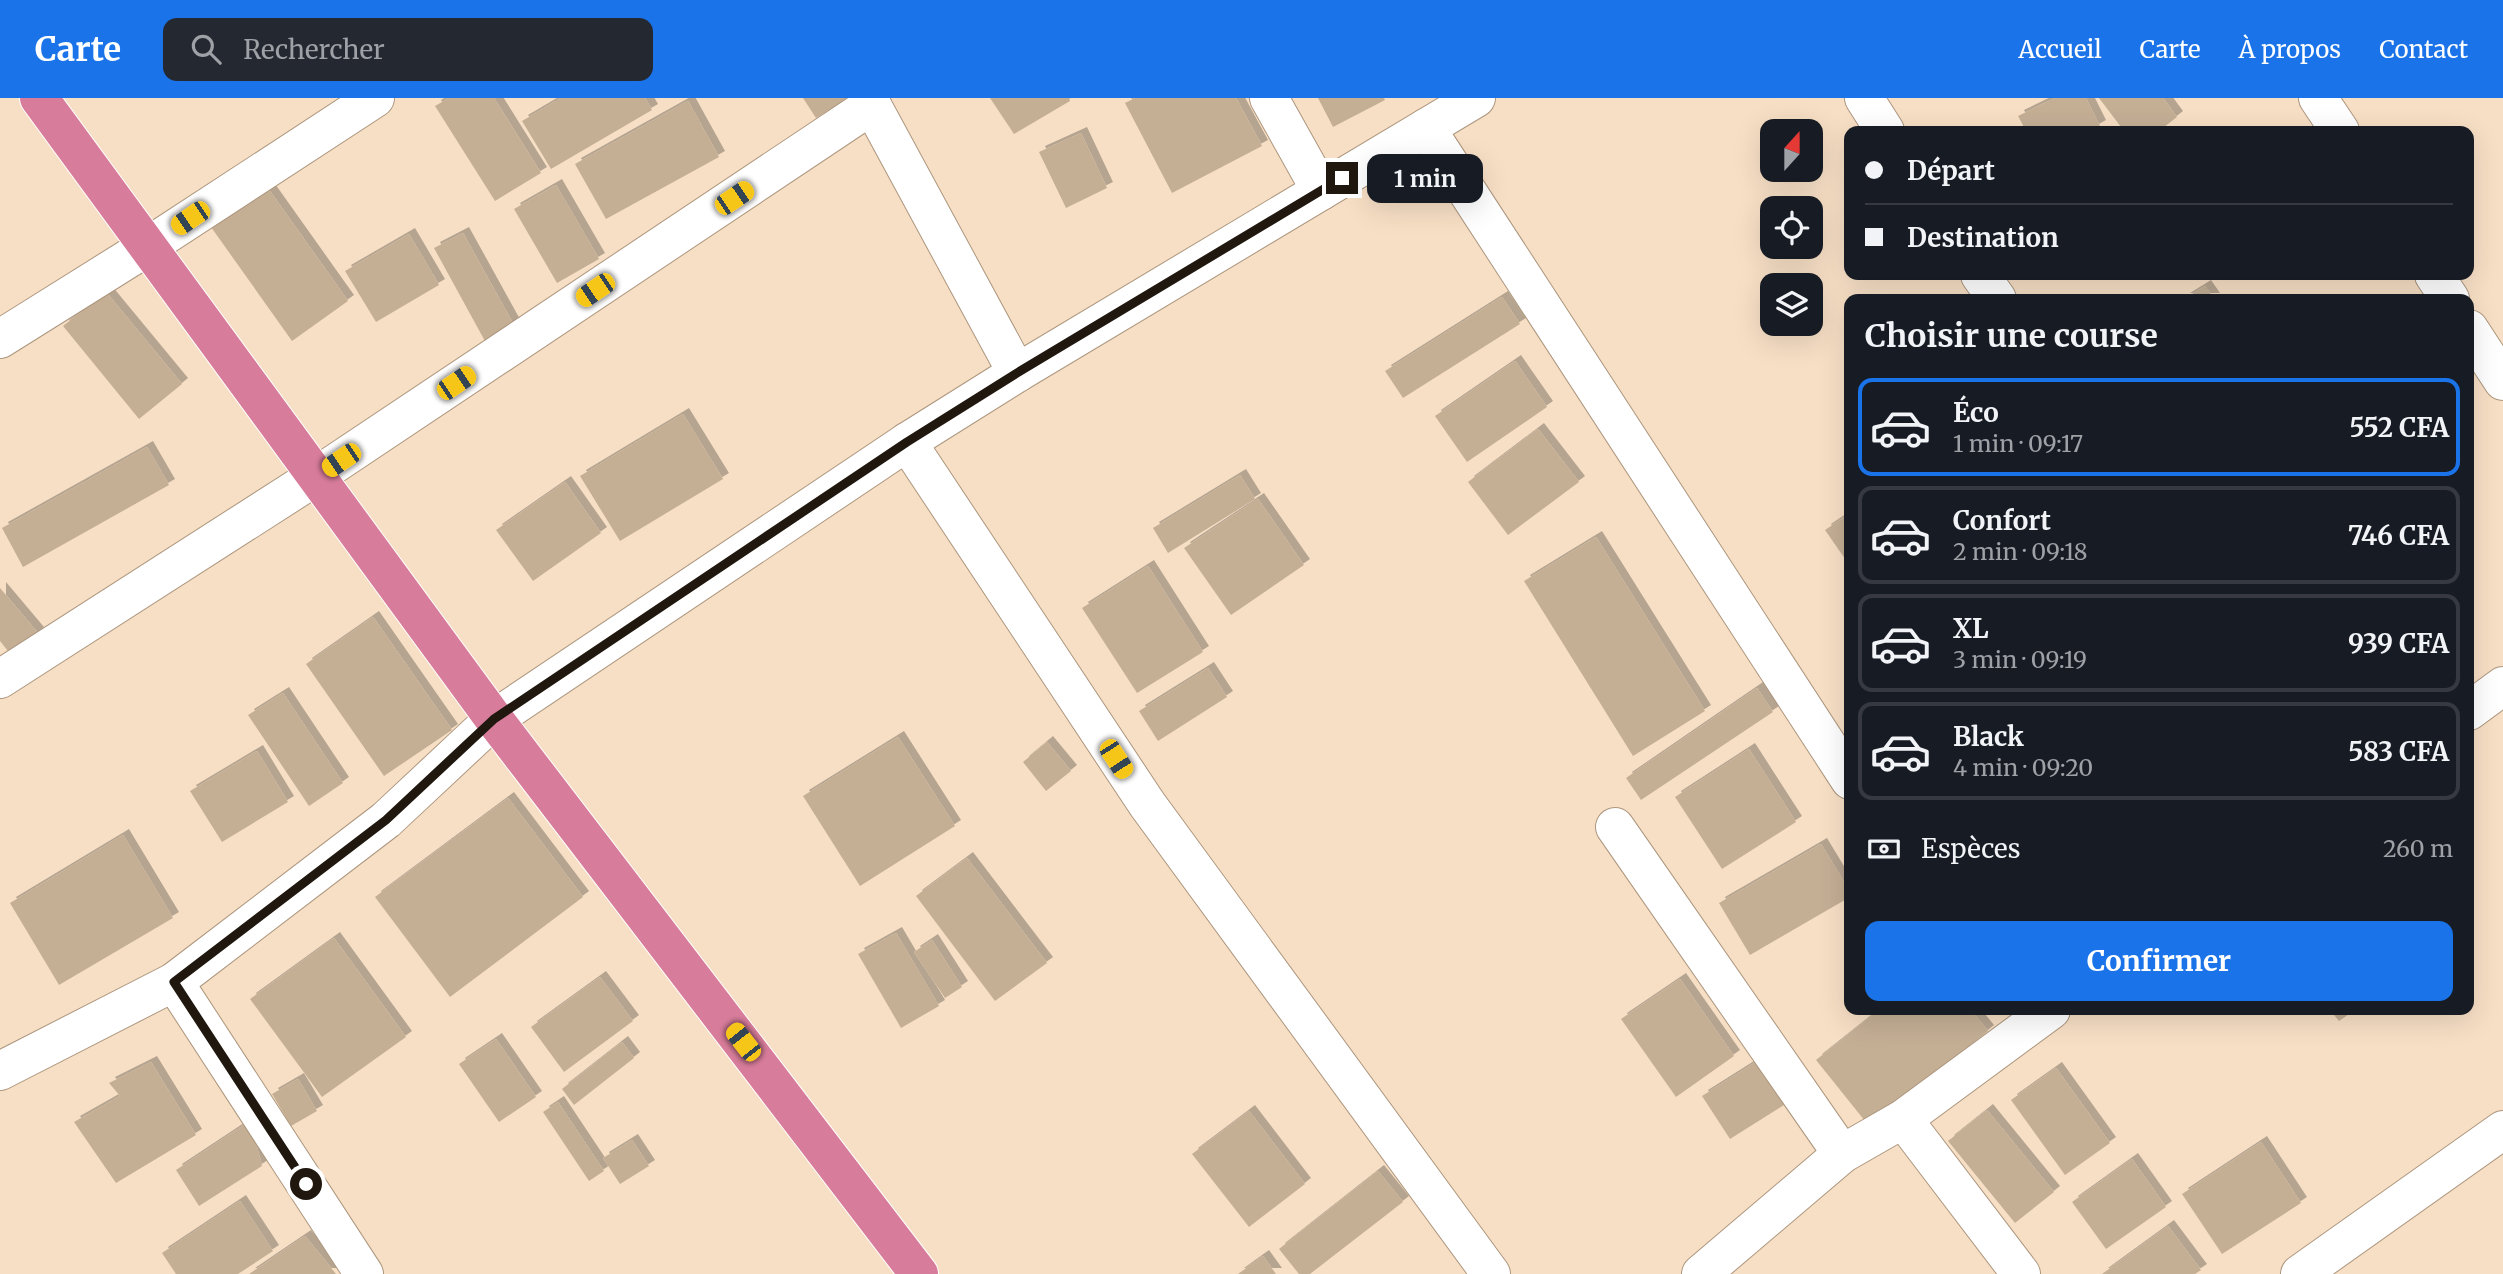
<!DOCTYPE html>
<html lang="fr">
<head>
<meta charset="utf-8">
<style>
	:root { --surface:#171b24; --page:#242831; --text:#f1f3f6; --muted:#9ea1a6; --line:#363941; --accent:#1a73e8 }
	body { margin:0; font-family:Merriweather,serif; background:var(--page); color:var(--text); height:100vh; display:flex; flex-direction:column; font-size:26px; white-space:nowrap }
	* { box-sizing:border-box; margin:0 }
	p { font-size:23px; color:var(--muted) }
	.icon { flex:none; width:38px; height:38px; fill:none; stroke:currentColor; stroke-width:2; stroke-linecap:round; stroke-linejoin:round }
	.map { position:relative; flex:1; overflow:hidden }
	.side { position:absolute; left:1844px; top:196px; width:630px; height:721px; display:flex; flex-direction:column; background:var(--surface); border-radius:14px; box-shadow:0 7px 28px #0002 }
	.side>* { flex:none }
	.guide { position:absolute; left:1844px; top:28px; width:630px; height:154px; border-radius:14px; box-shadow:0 7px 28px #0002; display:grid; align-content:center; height:154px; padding:0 21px; background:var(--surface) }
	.needle { width:46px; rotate:21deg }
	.buttons { position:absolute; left:1760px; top:21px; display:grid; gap:14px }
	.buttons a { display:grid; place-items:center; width:63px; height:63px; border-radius:14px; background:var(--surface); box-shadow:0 7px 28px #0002; font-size:35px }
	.end { position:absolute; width:32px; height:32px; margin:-16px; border:9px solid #20180f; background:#fff; box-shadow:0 0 0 4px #fff }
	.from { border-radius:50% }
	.bubble { position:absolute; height:49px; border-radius:14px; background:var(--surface); box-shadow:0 7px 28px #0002; font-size:23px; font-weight:700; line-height:49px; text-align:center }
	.car { position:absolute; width:21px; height:42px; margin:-21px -10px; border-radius:9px; box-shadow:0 0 5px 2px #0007; background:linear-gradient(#f5c518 24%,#345 0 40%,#f5c518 0 76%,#345 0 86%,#f5c518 0) }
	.guide b { display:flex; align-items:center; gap:24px; height:66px; font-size:26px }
	.guide b+b { border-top:2px solid var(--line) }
	.guide i { width:18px; height:18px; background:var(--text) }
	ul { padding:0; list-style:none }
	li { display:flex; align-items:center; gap:21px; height:98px; margin:0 14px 10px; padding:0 7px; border:4px solid var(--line); border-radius:14px }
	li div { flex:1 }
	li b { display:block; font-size:26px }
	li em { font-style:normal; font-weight:700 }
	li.on { border-color:var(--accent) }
	li>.icon { width:63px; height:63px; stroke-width:1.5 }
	h2 { padding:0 21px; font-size:32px; line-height:84px }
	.pay { display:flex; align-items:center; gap:18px; height:77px; padding:0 21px; font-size:26px }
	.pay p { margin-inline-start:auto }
	.cta { display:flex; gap:14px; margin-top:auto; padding:14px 21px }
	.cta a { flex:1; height:80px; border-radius:14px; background:var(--accent); color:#fff; font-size:28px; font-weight:700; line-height:80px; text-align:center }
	header { display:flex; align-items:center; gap:42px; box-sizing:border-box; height:98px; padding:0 35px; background:var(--accent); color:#fff }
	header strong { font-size:33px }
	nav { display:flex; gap:38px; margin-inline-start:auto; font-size:24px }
	.search { width:490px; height:63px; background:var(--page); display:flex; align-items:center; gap:18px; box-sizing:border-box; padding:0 24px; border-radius:14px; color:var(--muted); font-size:26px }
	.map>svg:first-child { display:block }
</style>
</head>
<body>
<header>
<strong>Carte</strong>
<div class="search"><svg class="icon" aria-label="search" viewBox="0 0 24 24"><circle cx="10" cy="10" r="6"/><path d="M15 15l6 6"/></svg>Rechercher</div>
<nav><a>Accueil</a><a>Carte</a><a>À propos</a><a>Contact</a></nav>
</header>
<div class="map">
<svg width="2503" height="1176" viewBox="0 0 2503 1176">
	<defs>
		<filter id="shadow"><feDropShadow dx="6" dy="-6" stdDeviation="0" flood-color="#0004"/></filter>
	</defs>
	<rect width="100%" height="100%" fill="#f7dfc5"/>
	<g fill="#c4af95" filter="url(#shadow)">
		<path d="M449,0H494L541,75L495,103L435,8Z"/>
		<path d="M561,0H645L652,12L551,71L522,23Z"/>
		<path d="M803,0H849L816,20Z"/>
		<path d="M990,0H1069L1070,3L1014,36Z"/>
		<path d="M1135,0H1236L1262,48L1172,95L1125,5Z"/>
		<path d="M1318,0H1384L1385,2L1333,29Z"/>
		<path d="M2055,0H2086L2100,28L2091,33H2026L2018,18Z"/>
		<path d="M2099,0H2163L2177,19L2159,33H2124Z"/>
		<path d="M688,3L719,59L606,121L575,66Z"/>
		<path d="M1081,35L1107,90L1066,110L1039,54Z"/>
		<path d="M556,87L599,161L557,185L514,111Z"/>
		<path d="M267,89L348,203L292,243L211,129Z"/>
		<path d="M463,135L515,229L486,245L434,150Z"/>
		<path d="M409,136L439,187L376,224L345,173Z"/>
		<path d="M2205,188L2214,201H2184Z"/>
		<path d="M106,194L182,286L139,321L63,228Z"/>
		<path d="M1502,199L1520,226L1403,300L1385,273Z"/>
		<path d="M1515,263L1547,309L1467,364L1435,318Z"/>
		<path d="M683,316L723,381L620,443L580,378Z"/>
		<path d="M1538,331L1579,384L1508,437L1468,384Z"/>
		<path d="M147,349L169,387L23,469L2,430Z"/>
		<path d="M1240,377L1255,401L1168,455L1153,430Z"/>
		<path d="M565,384L601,435L533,483L496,432Z"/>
		<path d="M1258,401L1304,467L1231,517L1184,450Z"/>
		<path d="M1850,415V468L1825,432Z"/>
		<path d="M1596,439L1705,613L1633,658L1524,483Z"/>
		<path d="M1148,468L1203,554L1137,595L1082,510Z"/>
		<path d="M0,490L38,535L11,557L0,543Z"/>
		<path d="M373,519L452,632L384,678L306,566Z"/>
		<path d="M1208,570L1227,599L1158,643L1139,613Z"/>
		<path d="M1757,590L1773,614L1641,702L1626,680Z"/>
		<path d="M283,595L343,685L309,708L248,617Z"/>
		<path d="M898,639L955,728L860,788L803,698Z"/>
		<path d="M1047,644L1071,673L1046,693L1023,664Z"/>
		<path d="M1749,651L1796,724L1722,771L1675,699Z"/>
		<path d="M257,653L288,704L222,744L190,693Z"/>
		<path d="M508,700L583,799L450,899L375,799Z"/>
		<path d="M123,737L173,820L59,887L10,805Z"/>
		<path d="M1821,746L1850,794V799L1750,857L1719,805Z"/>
		<path d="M967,760L1047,865L995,903L916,798Z"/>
		<path d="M896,835L939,908L901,930L858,856Z"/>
		<path d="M334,840L406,939L322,999L250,901Z"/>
		<path d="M932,842L962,889L945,900L914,854Z"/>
		<path d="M600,879L633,923L564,974L531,929Z"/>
		<path d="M1680,881L1734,958L1676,999L1621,921Z"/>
		<path d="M1879,912H1971L1988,933L1869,1028L1816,962Z"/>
		<path d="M2330,912H2355L2339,923Z"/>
		<path d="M496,941L536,999L499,1024L459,966Z"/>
		<path d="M622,944L634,960L574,1007L562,991Z"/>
		<path d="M151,964L196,1037L116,1085L74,1024L120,998L109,985Z"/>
		<path d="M1756,964L1784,1007L1730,1041L1702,998Z"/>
		<path d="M2056,970L2110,1045L2065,1077L2011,1002Z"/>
		<path d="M298,981L317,1013L291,1028L272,996Z"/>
		<path d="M558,1004L604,1073L589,1083L543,1014Z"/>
		<path d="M1987,1012L2054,1094L2015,1125L1948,1043Z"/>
		<path d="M1249,1013L1305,1086L1249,1129L1192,1056Z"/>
		<path d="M250,1023L262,1068L199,1108L176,1072Z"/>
		<path d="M632,1042L649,1068L620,1086L603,1060Z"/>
		<path d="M2261,1044L2301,1105L2222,1156L2182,1096Z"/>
		<path d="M2132,1061L2166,1109L2106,1151L2072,1104Z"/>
		<path d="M1378,1073L1403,1104L1310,1176H1299L1279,1151Z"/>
		<path d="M240,1103L273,1153L238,1176H176L162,1155Z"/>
		<path d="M2168,1128L2201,1172L2195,1176H2102Z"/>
		<path d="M305,1138L336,1176H249Z"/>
		<path d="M1263,1158L1276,1176H1238Z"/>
	</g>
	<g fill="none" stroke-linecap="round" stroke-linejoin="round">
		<g stroke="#ac967e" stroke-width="40">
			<g id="minor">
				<path d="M868,0L1017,275"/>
				<path d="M1269,0L1321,93"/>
				<path d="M1864,0L1885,33"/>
				<path d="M2318,0L2340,33"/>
				<path d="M1426,30L1850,682"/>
				<path d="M1980,177L1997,201"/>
				<path d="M2434,177L2450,201"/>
				<path d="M2469,231L2503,283"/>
				<path d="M0,241L147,149L375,0"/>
				<path d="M907,344L1147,706L1491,1176"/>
				<path d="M0,581L318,377L872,7"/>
				<path d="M2469,613L2503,588"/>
				<path d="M1615,729L1842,1056"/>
				<path d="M174,884L364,1176"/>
				<path d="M0,973L174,884L386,722L494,621L907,344L1017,275L1476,0"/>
				<path d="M1903,1021L2021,1176"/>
				<path d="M1701,1176L1842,1056L1903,1021L2051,912"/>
				<path d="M2300,1176L2503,1032"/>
			</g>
		</g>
		<g stroke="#fff" stroke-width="40">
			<path id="trunk" d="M39,0L494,621L919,1176"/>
		</g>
		<use href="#minor" stroke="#fff" stroke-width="38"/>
		<use href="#trunk" stroke="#d77c9a" stroke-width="38"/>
	</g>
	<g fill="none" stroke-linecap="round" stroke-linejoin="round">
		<path stroke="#20180f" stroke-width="9" d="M306,1086L174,884L386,722L494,621L907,344L1017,275L1342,80"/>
	</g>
</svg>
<div class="buttons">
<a><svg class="needle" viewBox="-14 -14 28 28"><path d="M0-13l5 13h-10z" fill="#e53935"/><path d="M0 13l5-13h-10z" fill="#9ea1a6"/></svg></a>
<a><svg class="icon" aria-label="locate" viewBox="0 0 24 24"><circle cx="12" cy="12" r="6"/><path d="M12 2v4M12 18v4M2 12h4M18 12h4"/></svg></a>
<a><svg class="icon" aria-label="layers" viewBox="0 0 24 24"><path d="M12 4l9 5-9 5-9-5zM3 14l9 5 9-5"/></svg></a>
</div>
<i class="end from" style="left:306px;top:1086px"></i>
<i class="end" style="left:1342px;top:80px"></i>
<div class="bubble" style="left:1367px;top:56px;width:116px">1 min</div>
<i class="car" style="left:734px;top:100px;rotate:56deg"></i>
<i class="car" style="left:190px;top:120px;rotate:236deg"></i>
<i class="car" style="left:595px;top:192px;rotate:236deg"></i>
<i class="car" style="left:456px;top:285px;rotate:56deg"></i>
<i class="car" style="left:341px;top:362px;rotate:236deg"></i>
<i class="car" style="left:1116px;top:661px;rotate:147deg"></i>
<i class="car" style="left:743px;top:944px;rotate:322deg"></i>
<div class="guide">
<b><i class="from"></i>Départ</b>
<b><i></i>Destination</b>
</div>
<section class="side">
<h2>Choisir une course</h2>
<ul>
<li class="on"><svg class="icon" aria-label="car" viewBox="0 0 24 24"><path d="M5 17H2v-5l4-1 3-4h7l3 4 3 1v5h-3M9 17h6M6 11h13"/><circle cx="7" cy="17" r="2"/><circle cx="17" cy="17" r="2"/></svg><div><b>Éco</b><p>1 min · 09:17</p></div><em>552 CFA</em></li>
<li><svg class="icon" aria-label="car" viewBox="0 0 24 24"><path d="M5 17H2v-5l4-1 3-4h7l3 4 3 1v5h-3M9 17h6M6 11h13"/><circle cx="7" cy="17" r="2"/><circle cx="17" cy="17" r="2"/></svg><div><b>Confort</b><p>2 min · 09:18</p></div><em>746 CFA</em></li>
<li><svg class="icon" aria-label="car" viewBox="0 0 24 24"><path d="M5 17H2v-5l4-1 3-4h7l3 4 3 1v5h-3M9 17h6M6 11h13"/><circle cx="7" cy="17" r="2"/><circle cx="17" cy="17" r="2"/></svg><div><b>XL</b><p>3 min · 09:19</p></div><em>939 CFA</em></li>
<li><svg class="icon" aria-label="car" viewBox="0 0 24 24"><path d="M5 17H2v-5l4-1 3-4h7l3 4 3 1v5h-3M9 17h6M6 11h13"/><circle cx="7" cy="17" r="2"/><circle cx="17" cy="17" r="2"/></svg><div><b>Black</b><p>4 min · 09:20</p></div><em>583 CFA</em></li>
</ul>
<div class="pay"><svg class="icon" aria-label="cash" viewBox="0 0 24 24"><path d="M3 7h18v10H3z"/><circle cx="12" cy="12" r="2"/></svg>Espèces<p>260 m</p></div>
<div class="cta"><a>Confirmer</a></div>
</section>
</div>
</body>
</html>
